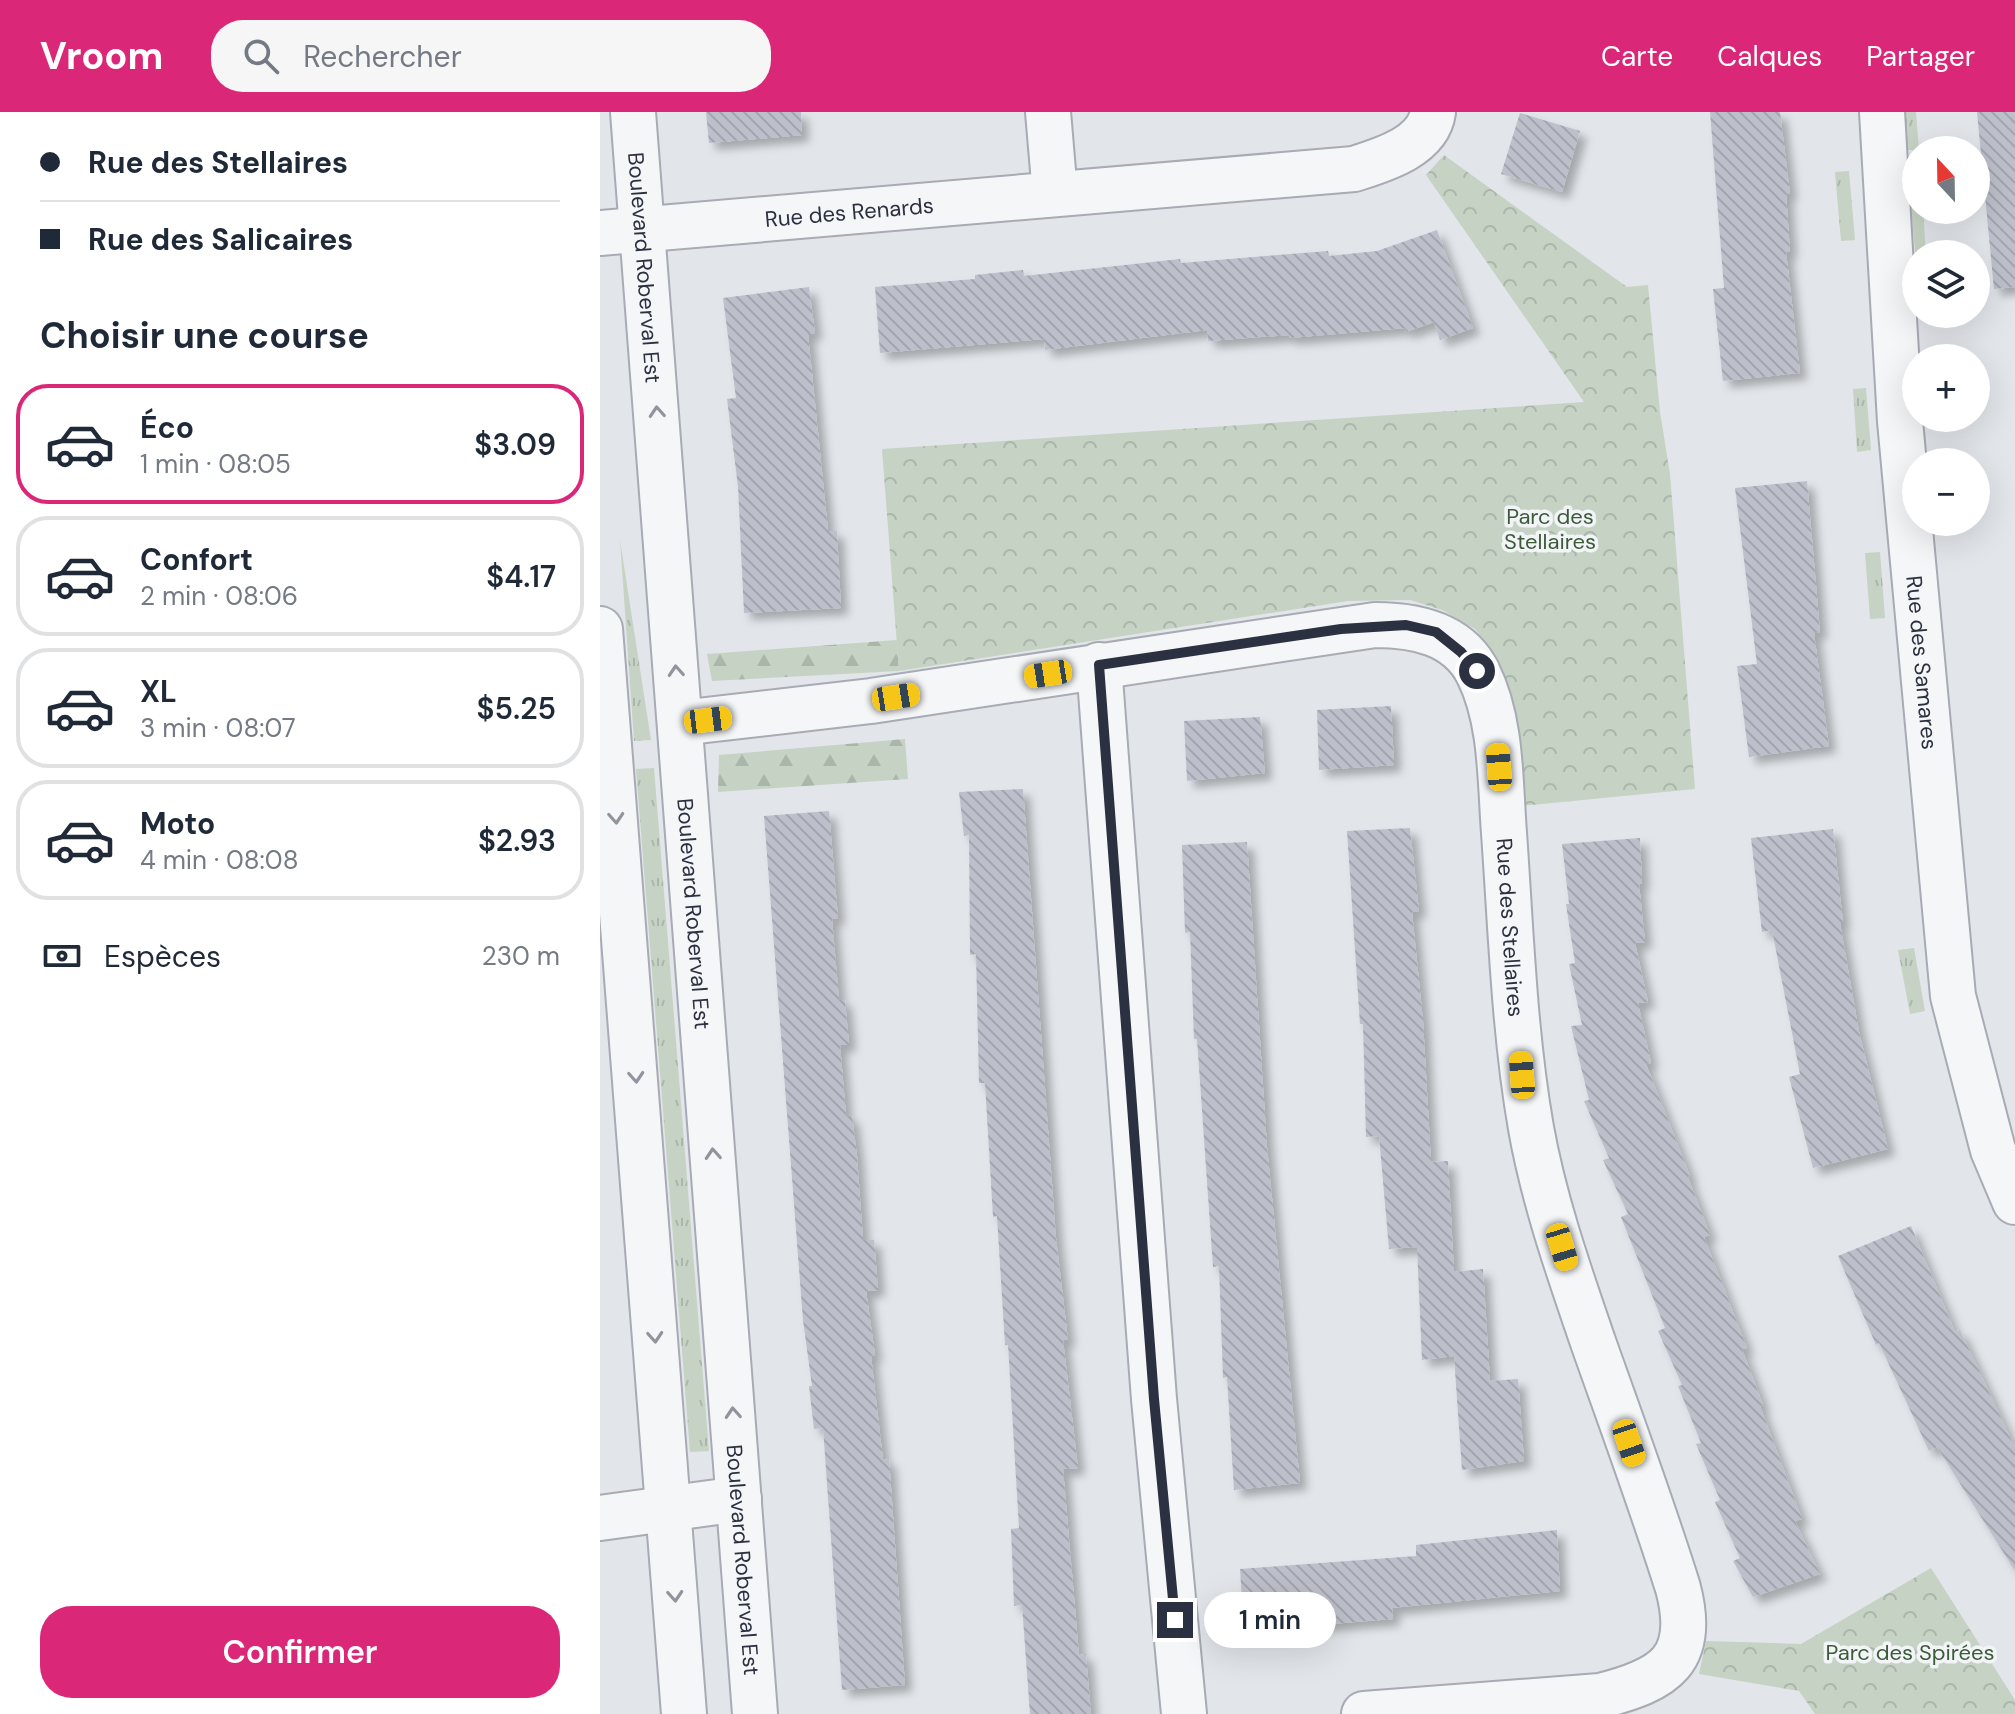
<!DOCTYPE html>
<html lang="fr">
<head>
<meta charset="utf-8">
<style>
	:root { --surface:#fff; --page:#f6f6f7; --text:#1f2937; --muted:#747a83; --line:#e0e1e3; --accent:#db2777 }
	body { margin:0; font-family:"DM Sans",sans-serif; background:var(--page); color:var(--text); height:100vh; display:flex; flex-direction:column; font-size:30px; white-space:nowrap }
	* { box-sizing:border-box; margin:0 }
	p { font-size:26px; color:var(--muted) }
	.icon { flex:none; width:44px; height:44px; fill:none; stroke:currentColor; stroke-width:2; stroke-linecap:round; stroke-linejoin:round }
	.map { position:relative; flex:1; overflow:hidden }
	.drawer { display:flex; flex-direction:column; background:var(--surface); width:600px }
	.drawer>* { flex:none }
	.top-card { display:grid; align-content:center; height:176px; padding:0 40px; background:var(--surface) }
	.needle { width:52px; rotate:338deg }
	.buttons { position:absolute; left:1302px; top:24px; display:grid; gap:16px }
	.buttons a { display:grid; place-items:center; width:88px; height:88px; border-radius:50%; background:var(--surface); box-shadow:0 8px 32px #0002; font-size:40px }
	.end { position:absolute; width:36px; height:36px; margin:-18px; border:10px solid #2b3141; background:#fff; box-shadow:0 0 0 4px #fff }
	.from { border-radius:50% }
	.bubble { position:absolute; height:56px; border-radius:28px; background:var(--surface); box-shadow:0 8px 32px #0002; font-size:26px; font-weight:600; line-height:56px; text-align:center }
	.car { position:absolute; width:24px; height:48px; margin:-24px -12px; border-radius:10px; box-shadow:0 0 6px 2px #0007; background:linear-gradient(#f5c518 24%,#345 0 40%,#f5c518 0 76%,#345 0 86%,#f5c518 0) }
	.top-card b { display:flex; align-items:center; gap:28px; height:76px; font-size:30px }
	.top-card b+b { border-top:2px solid var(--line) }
	.top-card i { width:20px; height:20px; background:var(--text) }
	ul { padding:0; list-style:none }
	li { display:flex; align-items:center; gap:24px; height:120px; margin:0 16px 12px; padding:0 24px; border:4px solid var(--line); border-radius:32px }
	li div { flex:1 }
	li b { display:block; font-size:30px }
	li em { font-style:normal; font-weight:600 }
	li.current { border-color:var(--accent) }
	li>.icon { width:72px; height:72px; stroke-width:1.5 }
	h2 { padding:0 40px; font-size:36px; line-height:96px }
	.pay { display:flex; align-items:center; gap:20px; height:88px; padding:0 40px; font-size:30px }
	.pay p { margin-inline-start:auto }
	.cta { display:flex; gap:16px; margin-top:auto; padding:16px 40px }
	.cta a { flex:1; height:92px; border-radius:32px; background:var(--accent); color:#fff; font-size:32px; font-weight:600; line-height:92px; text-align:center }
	header { display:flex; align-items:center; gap:48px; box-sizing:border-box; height:112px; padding:0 40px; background:var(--accent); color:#fff }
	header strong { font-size:38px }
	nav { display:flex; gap:44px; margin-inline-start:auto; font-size:28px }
	.search { width:560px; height:72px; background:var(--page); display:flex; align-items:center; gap:20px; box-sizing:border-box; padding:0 28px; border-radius:32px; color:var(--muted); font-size:30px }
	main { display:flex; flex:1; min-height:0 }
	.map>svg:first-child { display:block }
</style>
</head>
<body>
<header>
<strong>Vroom</strong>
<div class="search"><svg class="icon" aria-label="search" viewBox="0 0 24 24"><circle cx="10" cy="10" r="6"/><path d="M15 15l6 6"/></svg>Rechercher</div>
<nav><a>Carte</a><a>Calques</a><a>Partager</a></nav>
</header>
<main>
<section class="drawer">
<div class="top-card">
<b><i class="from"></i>Rue des Stellaires</b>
<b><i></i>Rue des Salicaires</b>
</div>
<h2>Choisir une course</h2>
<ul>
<li class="current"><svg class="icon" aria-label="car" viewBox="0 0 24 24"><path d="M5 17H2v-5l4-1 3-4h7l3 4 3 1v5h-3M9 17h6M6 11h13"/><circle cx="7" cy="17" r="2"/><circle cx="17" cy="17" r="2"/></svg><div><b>Éco</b><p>1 min · 08:05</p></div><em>$3.09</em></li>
<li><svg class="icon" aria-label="car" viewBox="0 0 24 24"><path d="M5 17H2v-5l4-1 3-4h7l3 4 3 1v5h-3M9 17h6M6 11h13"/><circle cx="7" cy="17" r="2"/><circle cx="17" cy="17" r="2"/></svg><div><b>Confort</b><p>2 min · 08:06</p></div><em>$4.17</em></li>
<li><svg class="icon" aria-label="car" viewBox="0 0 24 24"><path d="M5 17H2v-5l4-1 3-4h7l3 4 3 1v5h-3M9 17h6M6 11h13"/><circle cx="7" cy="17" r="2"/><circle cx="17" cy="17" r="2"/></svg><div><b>XL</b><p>3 min · 08:07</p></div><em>$5.25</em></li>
<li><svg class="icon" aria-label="car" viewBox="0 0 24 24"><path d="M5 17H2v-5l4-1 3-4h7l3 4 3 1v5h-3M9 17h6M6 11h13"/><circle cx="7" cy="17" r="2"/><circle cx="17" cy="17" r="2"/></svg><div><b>Moto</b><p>4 min · 08:08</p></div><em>$2.93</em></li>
</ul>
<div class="pay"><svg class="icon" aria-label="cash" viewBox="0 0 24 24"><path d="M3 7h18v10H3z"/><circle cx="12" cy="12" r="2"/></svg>Espèces<p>230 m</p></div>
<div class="cta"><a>Confirmer</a></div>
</section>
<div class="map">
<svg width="1415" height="1602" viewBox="0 0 1415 1602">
	<defs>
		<pattern id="grass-tufts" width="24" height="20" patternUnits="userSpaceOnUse" patternTransform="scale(2)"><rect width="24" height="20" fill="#c6d3c4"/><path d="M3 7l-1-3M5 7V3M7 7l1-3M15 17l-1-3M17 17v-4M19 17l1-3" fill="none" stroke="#aab6aa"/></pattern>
		<pattern id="forest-firs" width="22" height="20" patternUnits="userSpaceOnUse" patternTransform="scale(2)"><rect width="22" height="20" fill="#c6d3c4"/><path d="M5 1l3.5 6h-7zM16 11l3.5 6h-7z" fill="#aab6aa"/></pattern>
		<pattern id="park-crowns" width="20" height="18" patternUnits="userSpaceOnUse" patternTransform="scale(2)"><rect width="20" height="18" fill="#c6d3c4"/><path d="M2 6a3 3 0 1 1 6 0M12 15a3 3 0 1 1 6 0" fill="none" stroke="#aab6aa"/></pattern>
		<pattern id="building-back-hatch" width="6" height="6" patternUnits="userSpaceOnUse" patternTransform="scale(2)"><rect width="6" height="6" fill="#bdc0ca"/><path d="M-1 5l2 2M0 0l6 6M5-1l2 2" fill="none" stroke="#a3a5af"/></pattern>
		<filter id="shadow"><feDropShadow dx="7" dy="7" stdDeviation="4" flood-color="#0004"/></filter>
	</defs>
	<rect width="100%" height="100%" fill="#e2e5ea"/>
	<g fill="url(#grass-tufts)">
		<path d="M1304,0H1316L1319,38H1306Z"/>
		<path d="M1249,59L1255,128L1241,129L1235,60Z"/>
		<path d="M1310,83H1316V98H1323L1326,142H1316V150Z"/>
		<path d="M1266,276L1271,338L1257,340L1253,277Z"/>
		<path d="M20,428L51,628L34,629Z"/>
		<path d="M1280,440L1285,506L1270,507L1265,441Z"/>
		<path d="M54,656L109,1339L90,1340L36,657Z"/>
		<path d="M1314,836L1325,899L1310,902L1298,838Z"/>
	</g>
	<g fill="url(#forest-firs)">
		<path d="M297,528L299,559L112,569L107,542Z"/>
		<path d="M305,627L308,667L118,680L119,643Z"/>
	</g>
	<g fill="url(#park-crowns)">
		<path d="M844,43L1027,175L1048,173L1060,300L1070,362L1095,677L921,694L906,574L896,544L875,517L842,498L810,488L748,489L299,559L282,337L984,290L826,63Z"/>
		<path d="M1331,1456L1415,1588V1602H1215L1199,1579L1099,1562L1106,1529L1201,1532Z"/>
	</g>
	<g fill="url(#building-back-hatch)" filter="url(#shadow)">
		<path d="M106,0H201L202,23L109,31Z"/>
		<path d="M1110,0H1180L1190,82H1186L1190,140H1186L1200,261L1123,269L1113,177L1124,176Z"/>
		<path d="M1377,0H1415V175L1394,177Z"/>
		<path d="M920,1L980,19L962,80L901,62Z"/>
		<path d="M837,118L873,216L840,228L834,210L806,220L805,216L689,226V223L608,229L607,218L445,238L444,227L280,241L275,175L375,167V163L423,158L424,164L580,147L581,151L728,139L729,144L777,139Z"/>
		<path d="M209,175L215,221L208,222L228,419H237L241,496L144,501L138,374L127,287L136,286L123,186Z"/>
		<path d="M1207,369L1220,520L1214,521L1229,634L1149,645L1137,554L1157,552L1135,376Z"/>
		<path d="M791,594L794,653L719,658L717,598Z"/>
		<path d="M660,605L665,661L587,669L584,609Z"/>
		<path d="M423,677L456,1126L468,1228H463L478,1356L463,1357L479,1543L486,1542L491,1602H430L422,1493L414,1494L411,1417L419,1416L408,1233H405L397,1104L393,1105L385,971H379L376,842L370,843L369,723L364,724L359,680Z"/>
		<path d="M229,699L238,806L232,807L239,888H245L249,933H240L246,1004H252L257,1044L263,1128H274L278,1178L266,1179L275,1243L271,1244L283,1348L289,1347L305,1573L242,1578L223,1316L214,1317L209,1274H212L203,1208L164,704Z"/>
		<path d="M810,716L819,799L812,800L823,909L831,1050L848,1049L854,1160L883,1157L890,1269L918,1267L924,1349L862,1358L854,1244L822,1248L817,1135L789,1137L779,1024L766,1025L763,912H760L747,719Z"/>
		<path d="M1233,717L1243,811H1240L1259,920L1288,1037L1213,1056L1189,965L1200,962L1172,818L1162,820L1151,726Z"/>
		<path d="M1040,726L1042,771L1039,772L1045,830L1035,831L1048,890L1038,891L1051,951L1046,952L1090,1064L1088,1065L1110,1123L1104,1125L1147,1236L1142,1237L1163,1293L1160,1294L1202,1407L1195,1409L1220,1462L1153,1485L1133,1449L1140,1446L1115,1390L1120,1388L1096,1332L1101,1331L1078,1274L1082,1273L1058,1219L1065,1216L1021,1105L1028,1102L1003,1048L1009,1046L984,989L989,988L971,914L982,913L969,852L975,851L966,792H969L962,732Z"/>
		<path d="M647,730L667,1035L700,1371L634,1378L627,1265L623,1266L619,1154L613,1155L597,927H594L590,820L585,821L582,733Z"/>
		<path d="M1311,1114L1355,1220L1360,1218L1415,1336V1459L1337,1335L1329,1339L1279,1231L1276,1233L1238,1144Z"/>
		<path d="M957,1418L960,1479L792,1496L793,1507L644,1519L640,1457L816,1444V1433Z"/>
	</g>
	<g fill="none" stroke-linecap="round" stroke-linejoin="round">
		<g stroke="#a7abb4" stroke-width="48">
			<g id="minor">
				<path id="s1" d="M33,0L155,1602"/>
				<path d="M448,0L455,82"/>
				<path id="s2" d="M1282,0L1300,309L1353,884L1393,1038L1415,1090"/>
				<path id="s3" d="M0,121L754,57C782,48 828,35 833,0"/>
				<path d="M0,517L84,1602"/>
				<path d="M499,553L554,1287L584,1602"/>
				<path id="s4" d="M80,611L271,589L775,513C815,513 858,521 878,561C902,609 900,669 904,721C911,819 914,919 931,1016C944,1089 969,1160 993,1230C1022,1312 1052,1393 1078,1476C1097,1548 1065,1568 1000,1584L764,1602"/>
				<path d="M0,1406L139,1387"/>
			</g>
		</g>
		<use href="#minor" stroke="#f5f6f8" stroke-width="44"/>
	</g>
	<defs><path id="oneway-chevron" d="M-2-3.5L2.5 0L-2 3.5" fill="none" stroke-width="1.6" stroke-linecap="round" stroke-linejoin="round" transform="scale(2)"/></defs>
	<g stroke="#90949c">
		<use href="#oneway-chevron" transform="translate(57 300) rotate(-94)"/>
		<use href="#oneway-chevron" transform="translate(76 559) rotate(-94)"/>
		<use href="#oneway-chevron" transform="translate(16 706) rotate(86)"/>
		<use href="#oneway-chevron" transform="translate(36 965) rotate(86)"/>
		<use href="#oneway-chevron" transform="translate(113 1042) rotate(-94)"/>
		<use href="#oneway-chevron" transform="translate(55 1225) rotate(86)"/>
		<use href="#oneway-chevron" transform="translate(133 1301) rotate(-94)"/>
		<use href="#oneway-chevron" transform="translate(75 1484) rotate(86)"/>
	</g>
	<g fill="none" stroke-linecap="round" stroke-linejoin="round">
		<path stroke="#2b3141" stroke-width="10" d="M575,1508L554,1287L499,553L741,517L806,513L836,520L861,540L877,559"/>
	</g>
	<g text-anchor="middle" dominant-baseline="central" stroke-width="7" stroke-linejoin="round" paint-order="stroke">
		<g font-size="22" fill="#2b3141" stroke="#f2f4f7">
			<text stroke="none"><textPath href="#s3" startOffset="250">Rue des Renards</textPath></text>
			<text stroke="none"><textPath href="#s1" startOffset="156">Boulevard Roberval Est</textPath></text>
			<text stroke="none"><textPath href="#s2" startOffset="552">Rue des Samares</textPath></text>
			<text stroke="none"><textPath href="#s1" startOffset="804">Boulevard Roberval Est</textPath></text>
			<text stroke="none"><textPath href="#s4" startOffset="1080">Rue des Stellaires</textPath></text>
			<text stroke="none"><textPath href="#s1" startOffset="1452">Boulevard Roberval Est</textPath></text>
		</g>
		<g font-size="22" fill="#3c5c39" stroke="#f2f4f7">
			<text x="950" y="404">Parc des<tspan x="950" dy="25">Stellaires</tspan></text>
			<text x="1310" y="1540">Parc des Spirées</text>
		</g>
	</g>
</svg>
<div class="buttons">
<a><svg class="needle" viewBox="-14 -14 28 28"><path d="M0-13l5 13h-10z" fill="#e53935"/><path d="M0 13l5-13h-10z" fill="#747a83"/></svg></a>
<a><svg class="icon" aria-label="layers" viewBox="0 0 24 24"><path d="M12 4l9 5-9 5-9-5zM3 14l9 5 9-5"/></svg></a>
<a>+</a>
<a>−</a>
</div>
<i class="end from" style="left:877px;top:559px"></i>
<i class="end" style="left:575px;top:1508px"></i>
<div class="bubble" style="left:604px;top:1480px;width:132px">1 min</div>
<i class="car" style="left:448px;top:562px;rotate:261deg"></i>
<i class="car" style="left:296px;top:585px;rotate:81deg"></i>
<i class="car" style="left:108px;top:608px;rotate:83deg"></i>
<i class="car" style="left:899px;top:655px;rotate:356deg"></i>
<i class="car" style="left:922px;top:963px;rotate:356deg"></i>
<i class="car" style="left:962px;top:1135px;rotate:163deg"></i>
<i class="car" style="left:1029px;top:1331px;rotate:161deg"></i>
</div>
</main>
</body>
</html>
